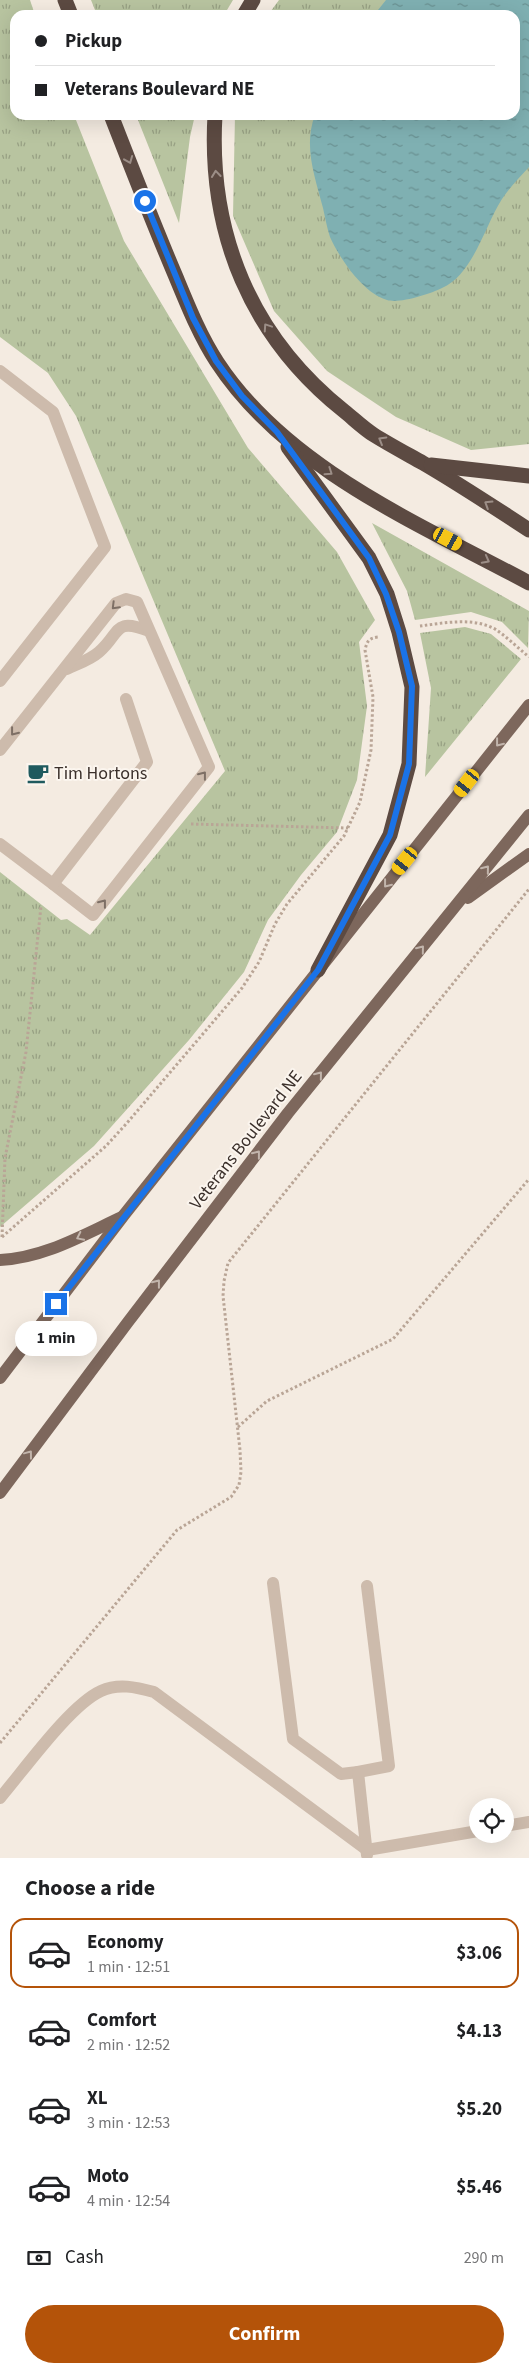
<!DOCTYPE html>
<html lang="en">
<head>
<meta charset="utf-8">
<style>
	:root { --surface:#fff; --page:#f2f2f2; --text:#202124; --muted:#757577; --line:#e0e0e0; --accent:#b45309 }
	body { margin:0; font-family:"Source Sans 3",sans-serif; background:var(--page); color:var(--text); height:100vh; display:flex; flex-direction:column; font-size:19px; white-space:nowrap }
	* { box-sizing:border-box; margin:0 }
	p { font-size:16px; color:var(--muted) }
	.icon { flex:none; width:28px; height:28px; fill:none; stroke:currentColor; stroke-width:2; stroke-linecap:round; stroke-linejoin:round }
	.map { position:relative; height:1858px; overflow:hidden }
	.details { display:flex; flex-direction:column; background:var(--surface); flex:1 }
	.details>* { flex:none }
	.top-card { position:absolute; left:10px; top:10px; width:510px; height:110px; border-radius:15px; box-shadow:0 5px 20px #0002; display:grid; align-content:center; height:110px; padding:0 25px; background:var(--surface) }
	.tools { position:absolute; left:469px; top:1798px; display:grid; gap:10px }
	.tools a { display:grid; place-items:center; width:45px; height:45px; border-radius:50%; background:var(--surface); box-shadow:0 5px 20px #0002; font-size:25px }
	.end { position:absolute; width:22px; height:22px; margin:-11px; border:6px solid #1a73e8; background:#fff; box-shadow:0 0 0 2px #fff }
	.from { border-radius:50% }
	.bubble { position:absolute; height:35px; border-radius:18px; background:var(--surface); box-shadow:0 5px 20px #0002; font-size:16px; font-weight:700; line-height:35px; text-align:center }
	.car { position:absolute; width:15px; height:30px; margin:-15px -8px; border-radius:6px; box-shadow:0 0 4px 1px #0007; background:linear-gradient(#f5c518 24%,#345 0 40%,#f5c518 0 76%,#345 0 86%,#f5c518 0) }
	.top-card b { display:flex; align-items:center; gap:18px; height:48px; font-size:19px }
	.top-card b+b { border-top:1px solid var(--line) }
	.top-card i { width:12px; height:12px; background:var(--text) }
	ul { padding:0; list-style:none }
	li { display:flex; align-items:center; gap:15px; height:70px; margin:0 10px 8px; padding:0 15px; border:2px solid transparent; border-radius:15px }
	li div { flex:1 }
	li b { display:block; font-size:19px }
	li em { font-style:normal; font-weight:700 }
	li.current { border-color:var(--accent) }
	li>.icon { width:45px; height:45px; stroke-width:1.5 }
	h2 { padding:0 25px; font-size:22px; line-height:60px }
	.pay { display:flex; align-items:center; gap:12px; height:55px; padding:0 25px; font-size:19px }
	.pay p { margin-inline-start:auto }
	.cta { display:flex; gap:10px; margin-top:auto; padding:10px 25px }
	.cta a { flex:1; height:58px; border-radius:30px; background:var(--accent); color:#fff; font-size:20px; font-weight:700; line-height:58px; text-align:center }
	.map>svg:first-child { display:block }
</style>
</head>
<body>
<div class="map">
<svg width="529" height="1858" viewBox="0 0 529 1858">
	<defs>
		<pattern id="grass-tufts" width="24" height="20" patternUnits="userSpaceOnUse" patternTransform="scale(1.25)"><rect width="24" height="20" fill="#b8c4a0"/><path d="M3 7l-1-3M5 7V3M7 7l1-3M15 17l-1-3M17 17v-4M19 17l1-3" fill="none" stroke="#97a083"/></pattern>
		<pattern id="water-ripples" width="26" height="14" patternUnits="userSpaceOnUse" patternTransform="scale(1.25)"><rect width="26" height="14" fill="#7fb0b2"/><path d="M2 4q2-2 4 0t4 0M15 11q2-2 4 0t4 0" fill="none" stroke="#699091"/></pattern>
	</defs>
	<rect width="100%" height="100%" fill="#f4ebe1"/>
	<g fill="url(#grass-tufts)">
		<path d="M0,0H30L35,15H15V115H74L124,241L248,448L337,552L375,620L359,642L367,706L357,780L337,832L301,875L268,920L244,972L189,1040L94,1146L0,1227V872L61,920L67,919L90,935L225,771L76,416L48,373L0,337Z"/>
		<path d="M91,0H233L224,15H97Z"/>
		<path d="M279,0H529V444L471,450L396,417L327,371L274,311L233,216L235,115H515V15H268Z"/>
		<path d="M136,115H195L190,137L179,223Z"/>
		<path d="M372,523L529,611L528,648L502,622L471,612L415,620L407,591Z"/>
		<path d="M465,627L491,634L521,659L425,777L431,688L420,633Z"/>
	</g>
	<path fill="url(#water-ripples)" d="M386,0H529V167C520,177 510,187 502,199C485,225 473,275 442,288C430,294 399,304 387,300C363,293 340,259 330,237C327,228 325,217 323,208C315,177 303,146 315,115H515V15H374Z"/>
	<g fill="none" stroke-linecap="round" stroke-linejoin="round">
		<g stroke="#b9a596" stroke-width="3" stroke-dasharray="2.5 2.5" stroke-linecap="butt">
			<path d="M420,626C444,623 473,617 495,629C507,637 518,648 529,657"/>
			<path d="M191,824L348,828"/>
			<path d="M2,1237L106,1146L127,1123L242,988L259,962L275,924L287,904L344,836L360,802L371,750L373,697L365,650C367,641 369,638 378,637"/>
			<path d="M2,1237L5,1158L26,1052L41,906"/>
			<path d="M238,1427L267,1401L393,1339L529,1179"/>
			<path d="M0,1743L177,1530L231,1497L239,1485L241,1472L240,1450L223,1296L224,1281L228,1263L529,889"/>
		</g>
		<g stroke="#cdbbac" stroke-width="12">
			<path d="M0,371L53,412L105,547L0,681"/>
			<path d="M67,669C77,664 90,660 99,652C121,633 113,617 149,631"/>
			<path d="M0,750L116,603L126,599L137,602L209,767L93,915L53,884"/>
			<path d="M0,844L53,884L147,762L126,699"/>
			<path d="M273,1583L293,1739L341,1774L358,1772"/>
			<path d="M367,1586L389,1766L358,1772L367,1855"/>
			<path d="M0,1798C24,1770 70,1705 101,1691C118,1683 136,1687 154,1692L367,1850L478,1831"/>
			<path d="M505,1826L529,1822"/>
		</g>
		<g stroke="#7d675c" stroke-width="12">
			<path d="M468,898L529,854"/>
			<path d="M0,1260C44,1258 83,1235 122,1217"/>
			<path d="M0,1378L124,1215L529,705"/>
			<path d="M0,1493L128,1322L288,1113L529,815"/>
		</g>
		<g stroke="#5c4a42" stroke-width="15">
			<path d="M65,0L71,15"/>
			<path d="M244,15L253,0"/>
			<path d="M111,115C132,169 153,223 176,277C188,306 200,336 217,362C287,469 420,524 529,583"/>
			<path d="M215,115C208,234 251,337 344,411C354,419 363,428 374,435C390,445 407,454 423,463C459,484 494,507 529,530"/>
			<path d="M288,447L369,558L387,594L399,632L412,687L409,764L390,835L318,970"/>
			<path d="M431,465L529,476"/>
		</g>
	</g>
	<defs><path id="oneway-chevron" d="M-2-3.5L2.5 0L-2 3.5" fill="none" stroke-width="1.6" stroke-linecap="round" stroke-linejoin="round" transform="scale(1.25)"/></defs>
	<g stroke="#9c8e87">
		<use href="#oneway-chevron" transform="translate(129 160) rotate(68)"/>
		<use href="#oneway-chevron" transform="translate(216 174) rotate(-96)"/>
		<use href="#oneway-chevron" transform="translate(267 327) rotate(-124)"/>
		<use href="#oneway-chevron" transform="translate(382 440) rotate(-150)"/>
		<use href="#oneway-chevron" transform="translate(329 472) rotate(34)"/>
		<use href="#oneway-chevron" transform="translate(488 504) rotate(-148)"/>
		<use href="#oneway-chevron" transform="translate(486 560) rotate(28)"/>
	</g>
	<g stroke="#7d6f65">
		<use href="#oneway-chevron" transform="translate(115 606) rotate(135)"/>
		<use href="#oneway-chevron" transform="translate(14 732) rotate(128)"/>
		<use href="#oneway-chevron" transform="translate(203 775) rotate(-52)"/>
		<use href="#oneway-chevron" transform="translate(103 903) rotate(-52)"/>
	</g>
	<g stroke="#c2b5ac">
		<use href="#oneway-chevron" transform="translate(499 743) rotate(128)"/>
		<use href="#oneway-chevron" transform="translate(486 869) rotate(-51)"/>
		<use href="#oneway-chevron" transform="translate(387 884) rotate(128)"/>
		<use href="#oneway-chevron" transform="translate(421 949) rotate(-51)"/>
		<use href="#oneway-chevron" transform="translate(319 1075) rotate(-51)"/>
		<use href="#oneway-chevron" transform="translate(257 1154) rotate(-52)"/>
		<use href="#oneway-chevron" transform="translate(80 1237) rotate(154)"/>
		<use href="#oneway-chevron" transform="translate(157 1283) rotate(-52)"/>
		<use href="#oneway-chevron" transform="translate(29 1454) rotate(-53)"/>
	</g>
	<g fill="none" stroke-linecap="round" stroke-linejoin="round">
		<path stroke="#1a73e8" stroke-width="6" d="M56,1304L318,970L390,835L409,764L412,686L399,632L386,594L369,558L277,432L242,396L216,361L193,318L145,201"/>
	</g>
	<defs>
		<g id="cafe-bare" transform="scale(1.725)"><path d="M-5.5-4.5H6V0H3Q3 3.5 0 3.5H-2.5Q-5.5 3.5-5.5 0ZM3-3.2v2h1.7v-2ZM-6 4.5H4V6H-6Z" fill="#1f5a5e" stroke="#fbf5ee" stroke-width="2.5" paint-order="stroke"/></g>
	</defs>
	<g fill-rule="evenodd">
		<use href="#cafe-bare" x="38" y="773"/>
	</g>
	<g text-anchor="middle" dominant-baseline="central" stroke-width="4" stroke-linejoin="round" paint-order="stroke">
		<g font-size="18" fill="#3b302b" stroke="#fbf5ee" text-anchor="start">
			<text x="54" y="773">Tim Hortons</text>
		</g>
		<g font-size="18" fill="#3b302b" stroke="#fbf5ee">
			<text transform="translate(246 1140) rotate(-52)">Veterans Boulevard NE</text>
		</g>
	</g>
</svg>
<div class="tools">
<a><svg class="icon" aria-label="locate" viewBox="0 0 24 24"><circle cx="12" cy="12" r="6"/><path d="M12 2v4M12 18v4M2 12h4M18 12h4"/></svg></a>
</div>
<i class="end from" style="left:145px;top:201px"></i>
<i class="end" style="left:56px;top:1304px"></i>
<div class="bubble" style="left:15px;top:1321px;width:82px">1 min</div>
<i class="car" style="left:448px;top:539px;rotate:118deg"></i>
<i class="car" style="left:467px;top:783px;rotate:218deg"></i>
<i class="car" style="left:405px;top:861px;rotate:219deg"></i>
<div class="top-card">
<b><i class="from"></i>Pickup</b>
<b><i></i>Veterans Boulevard NE</b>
</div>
</div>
<section class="details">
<h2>Choose a ride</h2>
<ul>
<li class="current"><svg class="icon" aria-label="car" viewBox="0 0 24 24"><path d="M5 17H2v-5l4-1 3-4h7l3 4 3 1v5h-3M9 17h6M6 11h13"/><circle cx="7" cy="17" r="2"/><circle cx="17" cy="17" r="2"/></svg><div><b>Economy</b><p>1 min · 12:51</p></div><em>$3.06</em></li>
<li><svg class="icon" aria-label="car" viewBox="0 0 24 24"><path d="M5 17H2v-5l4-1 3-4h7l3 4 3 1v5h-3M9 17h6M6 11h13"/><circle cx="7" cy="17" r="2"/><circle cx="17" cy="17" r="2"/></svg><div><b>Comfort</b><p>2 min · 12:52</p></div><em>$4.13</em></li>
<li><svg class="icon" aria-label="car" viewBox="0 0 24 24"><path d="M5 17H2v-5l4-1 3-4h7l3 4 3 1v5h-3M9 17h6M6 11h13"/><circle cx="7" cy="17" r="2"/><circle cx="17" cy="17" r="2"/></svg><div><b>XL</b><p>3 min · 12:53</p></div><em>$5.20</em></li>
<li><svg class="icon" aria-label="car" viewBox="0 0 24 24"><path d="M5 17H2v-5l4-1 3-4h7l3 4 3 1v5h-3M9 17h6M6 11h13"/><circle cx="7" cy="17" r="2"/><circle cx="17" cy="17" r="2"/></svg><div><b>Moto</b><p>4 min · 12:54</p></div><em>$5.46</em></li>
</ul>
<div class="pay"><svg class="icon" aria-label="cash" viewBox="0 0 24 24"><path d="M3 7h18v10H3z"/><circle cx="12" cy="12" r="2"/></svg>Cash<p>290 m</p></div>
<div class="cta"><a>Confirm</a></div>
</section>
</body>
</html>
